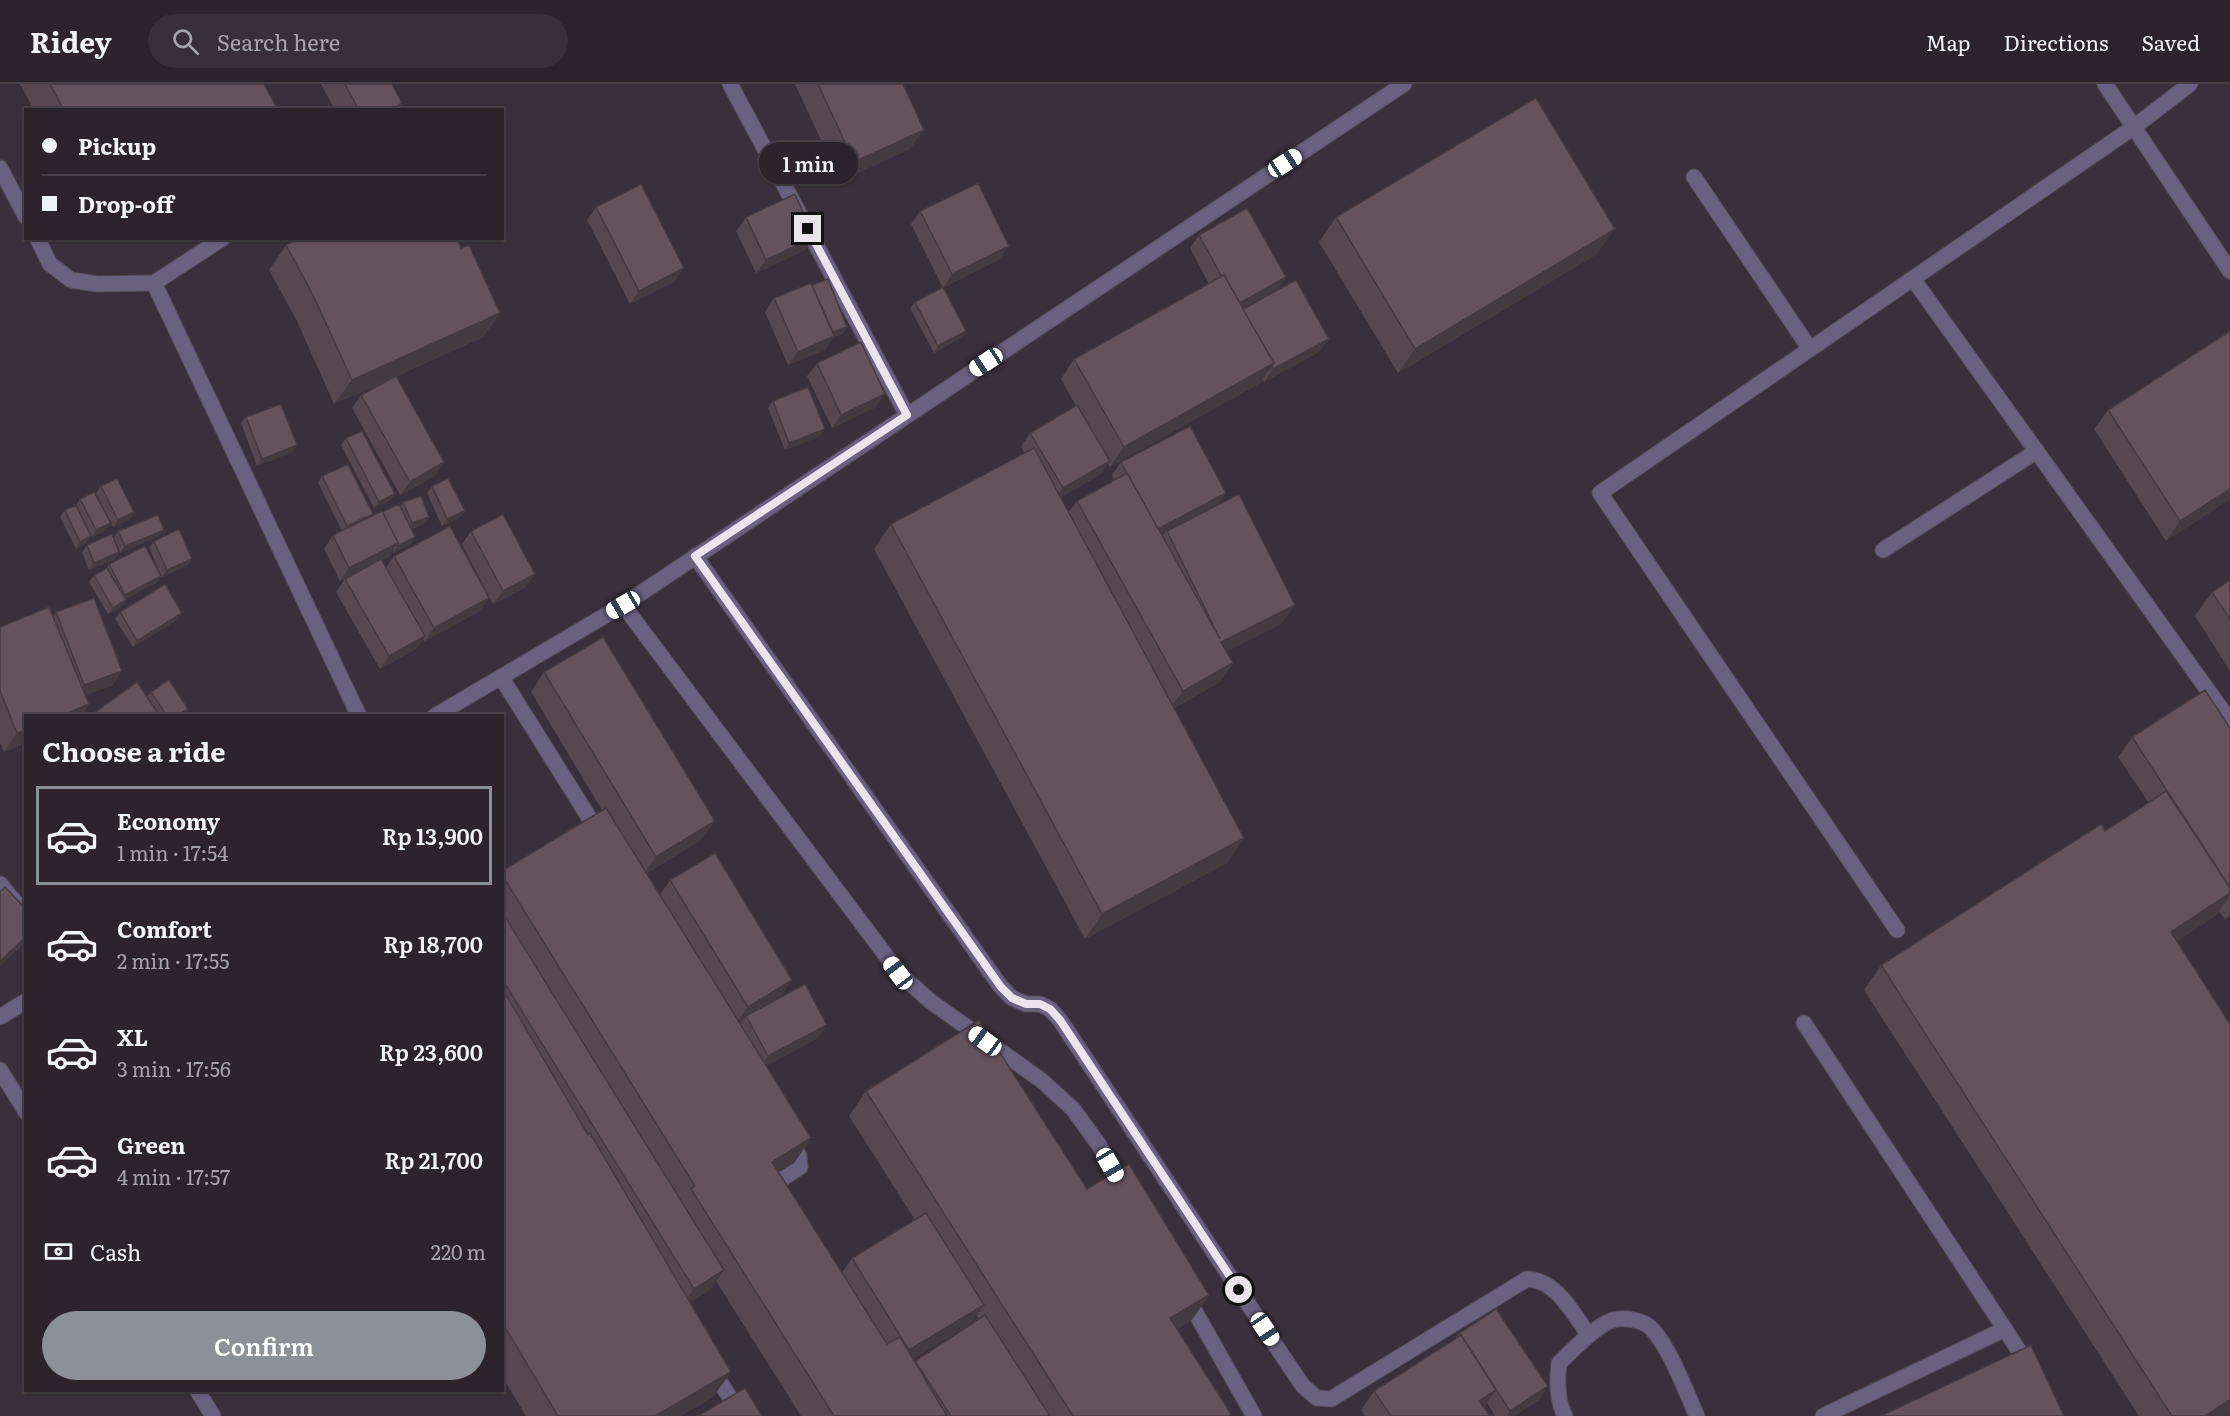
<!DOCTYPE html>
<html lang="en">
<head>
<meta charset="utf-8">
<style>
	:root { --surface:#2c232d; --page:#382f39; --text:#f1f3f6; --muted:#a6a4aa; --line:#484049; --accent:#8c9099 }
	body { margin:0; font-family:Literata,serif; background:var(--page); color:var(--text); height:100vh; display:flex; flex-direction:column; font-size:22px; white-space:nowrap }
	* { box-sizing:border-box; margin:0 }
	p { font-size:20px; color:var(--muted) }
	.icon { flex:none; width:33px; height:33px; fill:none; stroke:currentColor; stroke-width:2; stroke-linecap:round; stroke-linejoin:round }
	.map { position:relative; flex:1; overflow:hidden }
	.drawer { position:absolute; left:24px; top:630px; width:480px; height:678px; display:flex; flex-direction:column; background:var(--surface); border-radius:0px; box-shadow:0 2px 4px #0004,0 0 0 2px var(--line) }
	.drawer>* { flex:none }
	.top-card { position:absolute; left:24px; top:24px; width:480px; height:132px; border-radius:0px; box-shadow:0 2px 4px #0004,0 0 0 2px var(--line); display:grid; align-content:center; height:132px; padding:0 18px; background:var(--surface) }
	.end { position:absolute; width:27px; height:27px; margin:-14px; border:8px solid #ebe4ec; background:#111; box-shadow:0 0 0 3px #111 }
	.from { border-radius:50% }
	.bubble { position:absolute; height:42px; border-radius:21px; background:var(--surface); box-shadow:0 2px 4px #0004,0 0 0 2px var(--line); font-size:20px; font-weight:600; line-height:42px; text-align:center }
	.car { position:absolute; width:18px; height:36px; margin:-18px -9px; border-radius:8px; box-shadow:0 0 4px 2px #0007; background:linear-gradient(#fff 24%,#345 0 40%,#fff 0 76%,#345 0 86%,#fff 0) }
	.top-card b { display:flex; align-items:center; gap:21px; height:57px; font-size:22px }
	.top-card b+b { border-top:2px solid var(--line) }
	.top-card i { width:15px; height:15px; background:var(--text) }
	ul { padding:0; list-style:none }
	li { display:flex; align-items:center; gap:18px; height:99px; margin:0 12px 9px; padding:0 6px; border:3px solid transparent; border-radius:0px }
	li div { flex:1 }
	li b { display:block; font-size:22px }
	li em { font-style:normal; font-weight:600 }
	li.selected { border-color:var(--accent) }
	li>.icon { width:54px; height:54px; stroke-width:1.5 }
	h2 { padding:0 18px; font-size:27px; line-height:72px }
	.pay { display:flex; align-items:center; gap:15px; height:66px; padding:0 18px; font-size:22px }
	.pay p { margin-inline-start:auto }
	.action { display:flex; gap:12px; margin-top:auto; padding:12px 18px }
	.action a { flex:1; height:69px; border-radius:36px; background:var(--accent); color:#fff; font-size:24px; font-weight:600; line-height:69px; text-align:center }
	header { display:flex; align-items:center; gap:36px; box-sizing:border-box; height:84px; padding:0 30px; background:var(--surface); border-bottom:2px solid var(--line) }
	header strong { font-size:28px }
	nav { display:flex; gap:33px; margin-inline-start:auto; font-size:21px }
	.search { width:420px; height:54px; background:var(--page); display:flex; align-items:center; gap:15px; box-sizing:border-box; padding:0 21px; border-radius:33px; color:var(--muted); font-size:22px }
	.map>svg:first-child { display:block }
</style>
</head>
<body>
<header>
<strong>Ridey</strong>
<div class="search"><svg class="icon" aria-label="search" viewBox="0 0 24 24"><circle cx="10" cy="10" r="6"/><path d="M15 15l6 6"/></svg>Search here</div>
<nav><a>Map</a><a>Directions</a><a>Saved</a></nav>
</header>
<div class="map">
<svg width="2230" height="1332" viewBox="0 0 2230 1332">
	<rect width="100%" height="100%" fill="#3a2f3c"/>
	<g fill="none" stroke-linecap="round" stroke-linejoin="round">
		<g stroke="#564c58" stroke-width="17">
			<g id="minor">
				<path d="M730,0L907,331"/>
				<path d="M2105,0L2230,187"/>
				<path d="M0,84L26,133"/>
				<path d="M1694,93L1810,265"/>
				<path d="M37,154L50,180L71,196L97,200L154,199L223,154"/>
				<path d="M1913,195L2230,637"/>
				<path d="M154,199L359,632"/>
				<path d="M1883,466L2037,367"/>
				<path d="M695,472L1001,903L1012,914L1026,920H1040L1050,925L1060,936L1278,1265L1303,1302L1317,1314L1331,1315L1527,1195C1557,1196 1573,1230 1589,1251"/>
				<path d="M623,521L899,889L930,917L1041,996L1073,1025L1099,1061L1125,1106"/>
				<path d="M501,593L600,751"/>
				<path d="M435,632L623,521L1404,0"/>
				<path d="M0,800L26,831"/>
				<path d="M1897,846L1600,409L2134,43L2190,0"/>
				<path d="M0,933L26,917"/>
				<path d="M1804,939L2029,1282"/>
				<path d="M0,986L26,1028"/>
				<path d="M768,1107L771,1102L800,1083L799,1072L789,1054"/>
				<path d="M1186,1212L1254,1332"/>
				<path d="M711,1284L742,1332"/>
				<path d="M197,1306L213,1332"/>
				<path d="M1565,1332C1557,1317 1557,1296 1559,1279C1571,1268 1597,1240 1613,1236C1625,1233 1644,1236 1652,1245C1671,1266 1685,1306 1697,1332"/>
				<path d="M1823,1332L2005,1245"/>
			</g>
		</g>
		<use href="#minor" stroke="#6a6180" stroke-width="15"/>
	</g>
	<g fill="#564750" fill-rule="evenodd">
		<path d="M20,0H264L278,26H34Z"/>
		<path d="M321,0H392L398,26H335Z"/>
		<path d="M795,0H903L910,65L840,97Z"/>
		<path d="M596,123L675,197L630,220L587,136Z"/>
		<path d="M920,127L1000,175L943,204L911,140Z"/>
		<path d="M746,133L805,166L756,189L736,147Z"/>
		<path d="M1336,133L1597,170L1398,289L1319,158Z"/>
		<path d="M1199,151L1278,206L1319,268L1264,298L1263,296L1260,299L1110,383L1108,379L1101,390L1060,414L1068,429L1077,417L1114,396L1112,391L1121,378L1218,421L1295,521L1281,540L1227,567L1233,579L1220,598L1174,624L1227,779L1085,855L874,465L891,440L1025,369L1021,363L1030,349L1076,322L1061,295L1074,275L1209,200L1190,164Z"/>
		<path d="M286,161L461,164L500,229L483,253L397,292L435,392L400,411L352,324L361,311L391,295L334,320L296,235L269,186Z"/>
		<path d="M812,201L847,243L842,250L834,253L825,266L788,281L765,228L774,214Z"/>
		<path d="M915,218L961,254L934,269L910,224Z"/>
		<path d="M2230,247V415L2166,457L2094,345L2108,326Z"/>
		<path d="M817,279L876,323L832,344L807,292Z"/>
		<path d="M773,317L820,352L785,366L768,324Z"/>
		<path d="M246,333L297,361L292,368L257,382L241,339Z"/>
		<path d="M346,354L395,410L390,416L374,424L341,361Z"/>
		<path d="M322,392L373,430L371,433L382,428L400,423L403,418L425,439L411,445L415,453L411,460L393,469L392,467L389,472L382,476L386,484L394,472L480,527L425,557L423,555L416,565L380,585L336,508L345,495L340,497L324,465L333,451L342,447L318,399Z"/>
		<path d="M101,402L130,435L113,443L96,409Z"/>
		<path d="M432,402L460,433L442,442L427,409Z"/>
		<path d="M80,415L111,439L106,446L92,453L89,448L86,459L76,465L60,433L65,426L76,421Z"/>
		<path d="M118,447L159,452L120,469L114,454Z"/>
		<path d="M471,447L526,503L493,520L462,460Z"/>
		<path d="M154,457L188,481L162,493L149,464Z"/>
		<path d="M87,461L115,475L89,486L82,468Z"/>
		<path d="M109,480L161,492L156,499L125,515L126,516L121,523L108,530L89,498L94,491L107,484Z"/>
		<path d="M2230,496V587L2195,532L2212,508Z"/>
		<path d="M56,528L113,601L85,611L89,620L81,632H26V659L4,668L0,659V543L53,533Z"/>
		<path d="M120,528L177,536L133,563L115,535Z"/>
		<path d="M544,588L701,756L647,789L660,811L670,796L780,914L827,941L818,954L766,982L811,1054L794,1079L778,1088L842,1189L852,1174L915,1136L849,1032L866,1007L1087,1105L1192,1236L1177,1245L1230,1332H801L716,1197L710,1206L690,1218L731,1288L713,1313L680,1332H526L502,1292V787L602,726L531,608ZM976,1231L979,1235L915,1277L913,1275L970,1240Z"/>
		<path d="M151,608L183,631L90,632L147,613Z"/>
		<path d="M2230,644V832L2225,835L2219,827L2215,832L2177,857L2230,940V1330L2226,1332H2139L1864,906L1881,881L2105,747L2149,719L2118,673L2132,653Z"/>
		<path d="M1458,1250L1548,1302L1539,1316L1514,1332H1495L1487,1319L1484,1324L1490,1332H1365L1361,1326L1374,1307L1455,1255Z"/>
	</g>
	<g fill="#463a41">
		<path d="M402,19L398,26H390Z"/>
		<path d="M924,46L910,65L840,97L854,78Z"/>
		<path d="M1615,145L1597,170L1398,289L1415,265Z"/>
		<path d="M814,153L805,166L756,189L766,176Z"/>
		<path d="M1009,162L1000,175L943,204L952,190Z"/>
		<path d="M684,184L675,197L630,220L639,207Z"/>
		<path d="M1286,193L1277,207L1228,234L1238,220Z"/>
		<path d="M500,229L483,253L334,320L352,296Z"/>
		<path d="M847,243L842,250L834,253L825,266L788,281L798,268L831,249Z"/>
		<path d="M966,247L961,254L934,269L938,262Z"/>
		<path d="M1329,255L1319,268L1264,298L1273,285Z"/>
		<path d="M1274,279L1260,299L1110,383L1124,363Z"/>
		<path d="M885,310L876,323L832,344L841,331Z"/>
		<path d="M825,345L820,352L785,366L789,359Z"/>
		<path d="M297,361L292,368L257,382L262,375Z"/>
		<path d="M1110,377L1101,390L1053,418L1063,404Z"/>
		<path d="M444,378L435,392L400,411L410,398Z"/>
		<path d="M2230,405V415L2166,457L2180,437Z"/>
		<path d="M1226,409L1217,423L1167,447L1164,450L1148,459L1157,446Z"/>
		<path d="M395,410L390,416L374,424L379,418Z"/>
		<path d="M465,427L460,433L442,442L447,435Z"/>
		<path d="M134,428L130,435L113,443L118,436Z"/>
		<path d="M373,430L368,437L343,449L347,442Z"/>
		<path d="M429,433L425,439L407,446L412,439Z"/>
		<path d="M111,439L106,446L92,453L96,446Z"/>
		<path d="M164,446L159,452L120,469L125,462Z"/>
		<path d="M91,452L86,459L76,465L80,458Z"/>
		<path d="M415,453L411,460L393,469L398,462Z"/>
		<path d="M398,459L389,472L340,497L349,484Z"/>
		<path d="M119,468L115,475L89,486L94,479Z"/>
		<path d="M192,475L188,481L162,493L167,486Z"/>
		<path d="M535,490L526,503L493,520L503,507Z"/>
		<path d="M161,492L156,499L120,518L125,511Z"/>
		<path d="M489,514L480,527L425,557L434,544Z"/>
		<path d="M126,516L121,523L108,530L113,524Z"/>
		<path d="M1295,521L1281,540L1208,577L1221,558Z"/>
		<path d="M182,529L177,536L133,563L137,557Z"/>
		<path d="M425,552L416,565L380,585L389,572Z"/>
		<path d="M1233,579L1220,598L1169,626L1183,607Z"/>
		<path d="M122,587L113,601L75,615L84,601Z"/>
		<path d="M89,620L81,632H60Z"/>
		<path d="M188,625L183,631L177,632Z"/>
		<path d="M26,646V659L4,668L17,649Z"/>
		<path d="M715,737L701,756L642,792L656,773Z"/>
		<path d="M1244,754L1227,779L1085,855L1102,830Z"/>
		<path d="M2230,809V811L2215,832L2153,873L2171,848Z"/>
		<path d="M26,853V858L0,882V877Z"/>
		<path d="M792,896L779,915L746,932L743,937L734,942L748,923Z"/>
		<path d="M827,941L818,954L759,986L768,972Z"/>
		<path d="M811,1054L794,1079L755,1103L772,1078Z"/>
		<path d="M724,1186L710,1206L680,1224L694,1205Z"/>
		<path d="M1209,1211L1192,1236L1153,1259L1170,1234Z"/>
		<path d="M984,1221L970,1240L896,1286L909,1266Z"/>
		<path d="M731,1288L713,1313L680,1332H655Z"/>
		<path d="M1548,1302L1539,1316L1514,1332H1507L1510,1327Z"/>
		<path d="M1496,1306L1482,1326L1479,1317Z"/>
		<path d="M2230,1316V1330L2226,1332H2205Z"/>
	</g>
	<g fill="#64535d" stroke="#463a41" stroke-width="1.5">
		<path d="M50,0H264L278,26H64Z"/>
		<path d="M345,0H392L402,19L390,26H359Z"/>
		<path d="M818,0H903L924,46L854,78Z"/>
		<path d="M1536,14L1615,145L1415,265L1336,133Z"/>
		<path d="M978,99L1009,162L952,190L920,127Z"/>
		<path d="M641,100L684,184L639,207L596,123Z"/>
		<path d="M795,110L814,153L766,176L746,133Z"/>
		<path d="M1247,124L1286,193L1240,219L1224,191L1222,193L1199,151Z"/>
		<path d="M299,154H457L461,164L469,161L500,229L352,296L313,211L286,161Z"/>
		<path d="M1224,191L1274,279L1124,363L1074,275Z"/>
		<path d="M828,195L847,243L833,248L812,201Z"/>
		<path d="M1296,196L1329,255L1273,285L1272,282L1274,279L1243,225Z"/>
		<path d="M811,199L834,252L798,268L774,214Z"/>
		<path d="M943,203L966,247L938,262L915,218Z"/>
		<path d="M2230,247V405L2180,437L2108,326Z"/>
		<path d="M861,258L885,310L841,331L817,279Z"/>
		<path d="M396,292L444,378L410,398L361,311Z"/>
		<path d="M808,303L825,345L789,359L773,317Z"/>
		<path d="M281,320L297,361L262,375L246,333Z"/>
		<path d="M1077,321L1110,377L1063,404L1030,349Z"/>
		<path d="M1190,342L1226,409L1158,445L1121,378Z"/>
		<path d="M362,347L395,410L379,418L346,354Z"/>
		<path d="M1034,364L1244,754L1102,830L891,440Z"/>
		<path d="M348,380L373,430L347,442L322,392Z"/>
		<path d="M1127,389L1220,555L1167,447L1239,410L1295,521L1221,558L1233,579L1183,607L1077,417Z"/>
		<path d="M117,394L134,428L118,436L101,402Z"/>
		<path d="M448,394L465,427L447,435L432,402Z"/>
		<path d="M94,408L111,439L96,446L80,415Z"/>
		<path d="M421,412L429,433L412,439L403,418Z"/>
		<path d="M399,420L415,453L398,462L397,461L398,459L382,428Z"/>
		<path d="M76,421L91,452L80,458L65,426Z"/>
		<path d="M382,427L398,459L349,484L333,451Z"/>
		<path d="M503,430L535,490L503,507L471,447Z"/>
		<path d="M158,431L164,446L125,462L118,447Z"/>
		<path d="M450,442L489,514L434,544L394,472Z"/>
		<path d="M179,445L192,475L167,486L154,457Z"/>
		<path d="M112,450L119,468L94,479L87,461Z"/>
		<path d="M145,462L161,492L125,511L109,480Z"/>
		<path d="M381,475L425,552L389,572L345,495Z"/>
		<path d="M107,484L126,516L113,524L94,491Z"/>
		<path d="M2230,496V535L2212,508Z"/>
		<path d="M165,500L182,529L137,557L120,528Z"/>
		<path d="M94,514L122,587L84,601L56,528Z"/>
		<path d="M49,523L89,620L60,632H26V646L17,649L0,607V543Z"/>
		<path d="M603,553L715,737L656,773L544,588Z"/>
		<path d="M169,596L188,625L177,632H167L151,608Z"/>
		<path d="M137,598L160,632H90Z"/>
		<path d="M2205,606L2230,644V803L2132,653Z"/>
		<path d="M2166,707L2230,804V809L2171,848L2230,940V1316L2205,1332H2172L1881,881L2101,740L2105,747Z"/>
		<path d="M606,724L811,1054L772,1078L887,1260L900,1253L947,1332H834L691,1105L695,1102L502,791V787Z"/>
		<path d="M715,769L792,896L748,923L670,796Z"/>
		<path d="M5,803L26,825V853L0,877V808Z"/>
		<path d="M502,828L724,1186L694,1205L502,895Z"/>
		<path d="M805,900L827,941L768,972L746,932Z"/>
		<path d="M502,904L588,1051L590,1049L731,1288L655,1332H558L502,1238Z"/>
		<path d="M979,936L1087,1105L1129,1080L1209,1211L1170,1234L1231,1330L1229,1332H1073L866,1007Z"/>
		<path d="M926,1129L984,1221L909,1266L852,1174Z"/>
		<path d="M1496,1225L1548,1302L1510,1327L1461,1251L1460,1252L1458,1250Z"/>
		<path d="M985,1231L1050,1332H951L915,1277Z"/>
		<path d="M1461,1251L1496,1306L1479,1317L1490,1332H1391L1374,1307Z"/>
		<path d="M2031,1261L2064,1332H1881Z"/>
		<path d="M745,1304L762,1332H698Z"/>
	</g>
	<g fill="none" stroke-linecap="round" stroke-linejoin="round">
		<path stroke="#ebe4ec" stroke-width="8" d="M808,145L907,331L695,472L1001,903L1012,914L1026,920H1040L1050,925L1060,936L1239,1206"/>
	</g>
</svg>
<i class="end from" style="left:1239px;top:1206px"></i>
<i class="end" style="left:808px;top:145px"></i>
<div class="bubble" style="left:759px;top:58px;width:99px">1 min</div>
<i class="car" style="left:1285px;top:79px;rotate:57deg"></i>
<i class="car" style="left:986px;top:278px;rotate:237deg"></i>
<i class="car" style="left:623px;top:521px;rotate:240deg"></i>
<i class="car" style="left:898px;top:889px;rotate:323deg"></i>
<i class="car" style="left:985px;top:957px;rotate:306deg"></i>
<i class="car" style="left:1110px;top:1081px;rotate:150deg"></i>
<i class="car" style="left:1265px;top:1245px;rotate:146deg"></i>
<div class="top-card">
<b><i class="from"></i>Pickup</b>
<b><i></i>Drop-off</b>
</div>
<section class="drawer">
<h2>Choose a ride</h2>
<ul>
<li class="selected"><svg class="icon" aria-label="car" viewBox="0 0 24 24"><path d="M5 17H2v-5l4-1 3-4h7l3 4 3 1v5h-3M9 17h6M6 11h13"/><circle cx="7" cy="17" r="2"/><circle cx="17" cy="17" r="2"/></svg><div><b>Economy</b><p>1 min · 17:54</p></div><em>Rp 13,900</em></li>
<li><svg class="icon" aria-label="car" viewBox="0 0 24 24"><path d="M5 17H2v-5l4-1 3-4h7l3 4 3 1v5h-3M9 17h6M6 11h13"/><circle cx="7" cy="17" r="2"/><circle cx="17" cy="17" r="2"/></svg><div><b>Comfort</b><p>2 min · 17:55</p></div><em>Rp 18,700</em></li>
<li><svg class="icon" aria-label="car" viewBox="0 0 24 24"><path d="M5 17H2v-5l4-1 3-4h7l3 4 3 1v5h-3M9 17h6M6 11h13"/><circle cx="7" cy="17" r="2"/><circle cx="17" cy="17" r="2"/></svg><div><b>XL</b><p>3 min · 17:56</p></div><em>Rp 23,600</em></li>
<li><svg class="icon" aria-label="car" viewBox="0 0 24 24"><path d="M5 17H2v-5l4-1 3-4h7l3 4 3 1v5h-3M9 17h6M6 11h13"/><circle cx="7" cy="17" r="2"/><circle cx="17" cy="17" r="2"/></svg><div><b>Green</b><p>4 min · 17:57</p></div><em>Rp 21,700</em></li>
</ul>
<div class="pay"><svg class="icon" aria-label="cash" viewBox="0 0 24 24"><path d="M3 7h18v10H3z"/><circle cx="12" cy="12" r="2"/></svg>Cash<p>220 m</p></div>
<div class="action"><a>Confirm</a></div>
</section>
</div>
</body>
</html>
